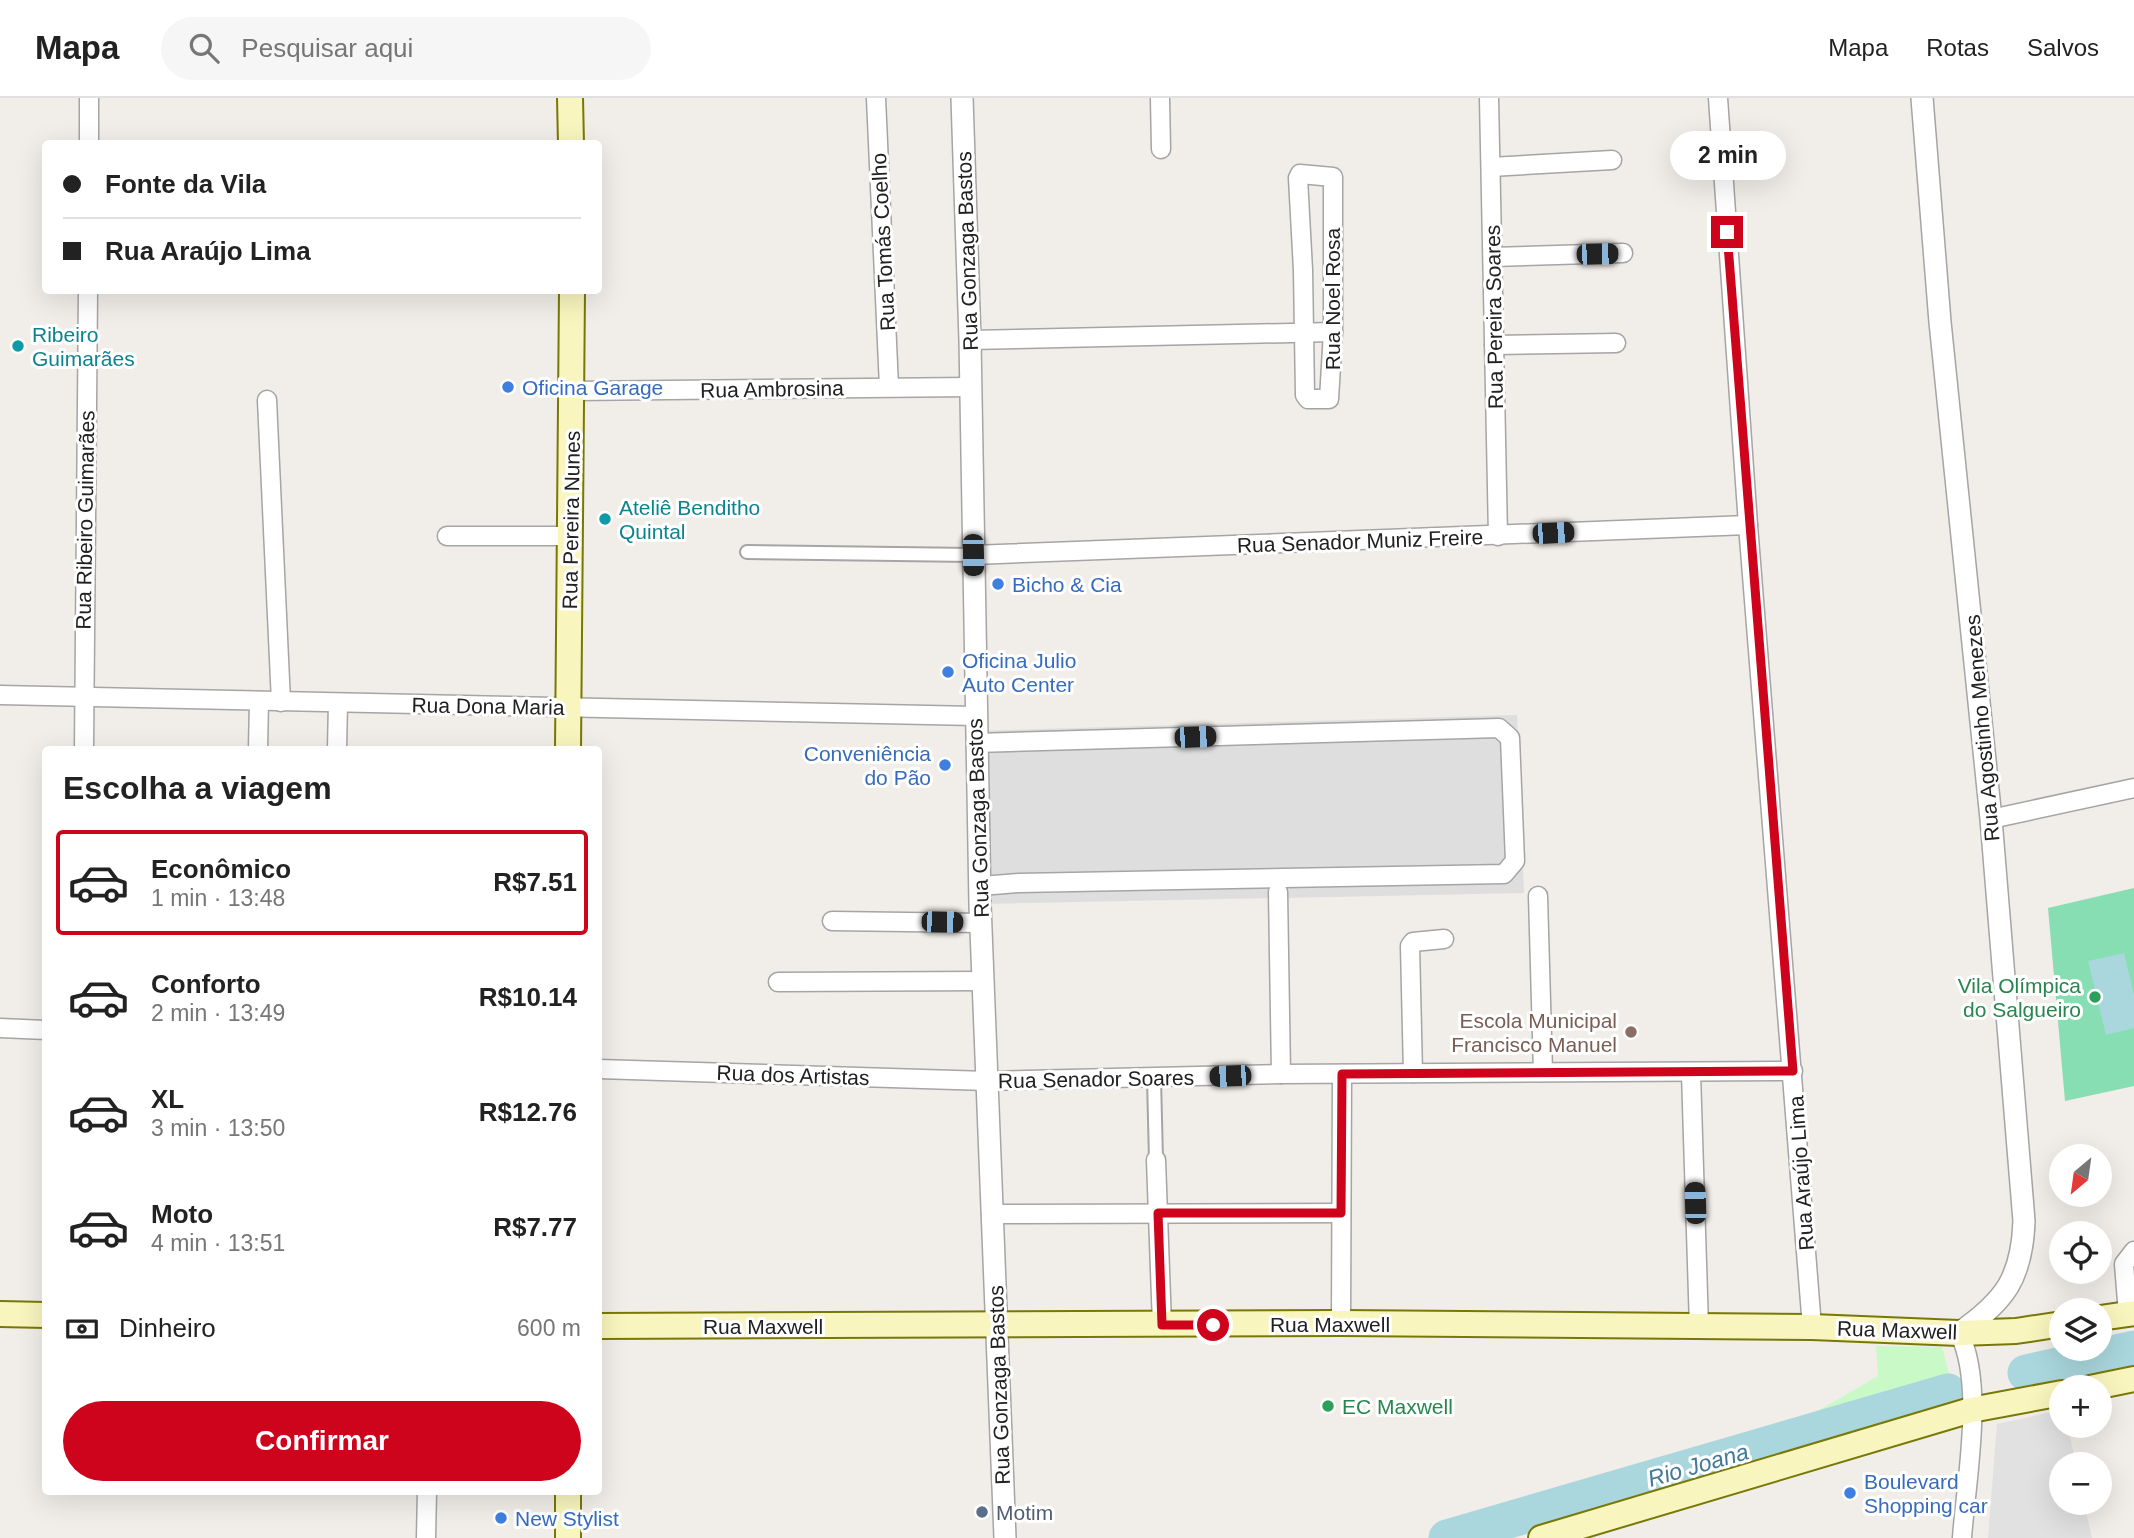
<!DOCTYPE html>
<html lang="pt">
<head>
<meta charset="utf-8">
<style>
	:root { --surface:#fff; --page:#f6f6f6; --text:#222; --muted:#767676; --line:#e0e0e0; --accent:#cd041b }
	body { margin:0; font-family:Arial,sans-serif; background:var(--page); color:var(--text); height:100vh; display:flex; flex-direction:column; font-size:26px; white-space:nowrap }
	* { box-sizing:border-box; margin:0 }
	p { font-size:23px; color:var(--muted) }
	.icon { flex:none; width:38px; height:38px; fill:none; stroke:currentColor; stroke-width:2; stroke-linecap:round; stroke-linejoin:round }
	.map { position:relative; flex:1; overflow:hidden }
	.drawer { position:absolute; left:42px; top:648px; width:560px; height:749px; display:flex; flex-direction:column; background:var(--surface); border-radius:7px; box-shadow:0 7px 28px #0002 }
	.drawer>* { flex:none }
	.top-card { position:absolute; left:42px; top:42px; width:560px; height:154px; border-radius:7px; box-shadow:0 7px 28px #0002; display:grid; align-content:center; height:154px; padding:0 21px; background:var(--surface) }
	.needle { width:46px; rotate:209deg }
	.tools { position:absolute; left:2049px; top:1046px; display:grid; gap:14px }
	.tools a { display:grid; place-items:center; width:63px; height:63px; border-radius:50%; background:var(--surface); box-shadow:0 7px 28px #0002; font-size:35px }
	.end { position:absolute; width:32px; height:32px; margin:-16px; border:9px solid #cd041b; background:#fff; box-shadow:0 0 0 4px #fff }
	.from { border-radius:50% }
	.bubble { position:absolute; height:49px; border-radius:24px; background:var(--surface); box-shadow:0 7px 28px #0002; font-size:23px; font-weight:700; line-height:49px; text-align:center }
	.car { position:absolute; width:21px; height:42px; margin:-21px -10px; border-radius:9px; box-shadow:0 0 5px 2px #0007; background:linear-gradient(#222 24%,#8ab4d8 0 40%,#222 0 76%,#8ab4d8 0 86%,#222 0) }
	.top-card b { display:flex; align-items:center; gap:24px; height:66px; font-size:26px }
	.top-card b+b { border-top:2px solid var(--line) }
	.top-card i { width:18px; height:18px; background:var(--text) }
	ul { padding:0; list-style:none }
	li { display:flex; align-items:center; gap:21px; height:105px; margin:0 14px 10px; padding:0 7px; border:4px solid transparent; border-radius:7px }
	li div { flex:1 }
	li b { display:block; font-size:26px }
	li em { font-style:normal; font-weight:700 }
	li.selected { border-color:var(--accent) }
	li>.icon { width:63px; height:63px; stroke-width:1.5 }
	h2 { padding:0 21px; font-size:32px; line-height:84px }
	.pay { display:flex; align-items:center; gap:18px; height:77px; padding:0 21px; font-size:26px }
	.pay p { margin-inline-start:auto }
	.primary-button { display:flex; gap:14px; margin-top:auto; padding:14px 21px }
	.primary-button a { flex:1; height:80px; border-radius:42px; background:var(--accent); color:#fff; font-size:28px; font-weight:700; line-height:80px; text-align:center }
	header { display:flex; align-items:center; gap:42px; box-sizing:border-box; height:98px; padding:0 35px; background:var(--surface); border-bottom:2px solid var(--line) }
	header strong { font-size:33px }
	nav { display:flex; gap:38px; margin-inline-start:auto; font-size:24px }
	.search { width:490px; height:63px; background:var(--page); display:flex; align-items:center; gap:18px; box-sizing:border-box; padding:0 24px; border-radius:38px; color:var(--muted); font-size:26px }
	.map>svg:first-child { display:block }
</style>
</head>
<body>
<header>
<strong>Mapa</strong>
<div class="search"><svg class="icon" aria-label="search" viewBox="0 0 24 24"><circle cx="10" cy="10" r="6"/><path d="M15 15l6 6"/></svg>Pesquisar aqui</div>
<nav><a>Mapa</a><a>Rotas</a><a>Salvos</a></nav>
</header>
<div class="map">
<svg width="2134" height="1440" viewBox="0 0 2134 1440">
	<rect width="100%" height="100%" fill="#f1ede8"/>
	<path fill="#dfdede" d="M1517,617L1524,795L980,806L975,633Z"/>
	<path fill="#c9f9c7" d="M1876,1248L1942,1249L1949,1276L1816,1314L1878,1278Z"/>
	<path fill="#88deb3" d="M2134,790V988L2065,1003L2048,810Z"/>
	<path fill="#e1e1e1" d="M2061,1312L2062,1328H2068L2076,1367H2062V1405H2084L2092,1440H1988L1997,1326Z"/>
	<path fill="#a9d7dd" d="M2124,855L2134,897V930L2106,937L2088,863Z"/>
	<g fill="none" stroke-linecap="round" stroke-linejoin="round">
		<g stroke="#a9d7dd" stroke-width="37">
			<path d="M2026,1275L2134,1251"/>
			<path d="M1447,1440L1948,1294"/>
		</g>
		<g stroke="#a5a5a5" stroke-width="16">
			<g id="pedestrian">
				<path d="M747,454L973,457"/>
				<path d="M1154,981L1156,1062"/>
			</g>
		</g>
		<g stroke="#a5a5a5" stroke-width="21">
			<g id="minor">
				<path d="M876,0L889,289"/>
				<path d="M1160,0L1161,51"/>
				<path d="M1489,0L1498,438"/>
				<path d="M1718,0L1748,427L1812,1229"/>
				<path d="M89,46V0"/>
				<path d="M1491,69L1612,62"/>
				<path d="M1300,76L1333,79V234L1329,301H1308L1305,297L1303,172L1298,80Z"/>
				<path d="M1493,159L1623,155"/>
				<path d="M970,242L1333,234"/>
				<path d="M1494,247L1616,245"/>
				<path d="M573,293L971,289"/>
				<path d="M267,302L281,604"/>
				<path d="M447,438H570"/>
				<path d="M973,457L1748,427"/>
				<path d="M0,597L975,618"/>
				<path d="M976,645L1499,630L1510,640L1515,763L1504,776L1019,785L981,788"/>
				<path d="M84,651L88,192"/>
				<path d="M258,651L259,603"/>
				<path d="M337,651L338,605"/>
				<path d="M1991,721L2134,690"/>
				<path d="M1278,794L1281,976"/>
				<path d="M1538,798L1543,974"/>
				<path d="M832,823L981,825"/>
				<path d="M778,884L983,883"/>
				<path d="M0,930L46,932"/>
				<path d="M598,971L987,983L1281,976L1793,973"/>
				<path d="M1413,975L1410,848L1413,844L1444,841"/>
				<path d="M1691,975L1699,1229"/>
				<path d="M1156,1062L1162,1227"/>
				<path d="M991,1116L1341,1115"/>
				<path d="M2128,1216L2124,1166L2134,1153"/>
				<path d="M1341,1225L1342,976"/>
				<path d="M1959,1235C1985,1286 1966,1383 1962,1440"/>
				<path d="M426,1440L427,1393"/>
			</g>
		</g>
		<g stroke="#a5a5a5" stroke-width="24">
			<g id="tertiary">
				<path d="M962,0L970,242L980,806L1005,1440"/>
				<path d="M1922,0L1940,224L1991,721L2024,1123C2022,1180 2005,1203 1959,1235"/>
			</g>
		</g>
		<g stroke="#787807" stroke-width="28">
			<g id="secondary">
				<path d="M570,0L571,46"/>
				<path d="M568,651L572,192"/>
				<path d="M0,1216L46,1217"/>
				<path d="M2100,1220L2134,1215"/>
				<path d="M598,1228L1341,1225L1812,1229L1959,1235L2016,1233L2062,1226"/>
				<path d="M2090,1290L2134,1281"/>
				<path d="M568,1440V1393"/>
				<path d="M1541,1440L1971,1312L2062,1295"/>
			</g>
		</g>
		<use href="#pedestrian" stroke="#fff" stroke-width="12"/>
		<use href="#minor" stroke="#fff" stroke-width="18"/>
		<use href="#tertiary" stroke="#fff" stroke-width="21"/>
		<use href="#secondary" stroke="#f9f5be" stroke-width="24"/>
	</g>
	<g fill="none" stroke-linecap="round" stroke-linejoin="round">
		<path stroke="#cd041b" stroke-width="9" d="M1213,1227H1162L1158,1115H1341L1342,976L1793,973L1727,134"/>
	</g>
	<g fill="#0f9aa8" stroke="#fff" stroke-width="2.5">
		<circle cx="18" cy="248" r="7"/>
		<circle cx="605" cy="421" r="7"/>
	</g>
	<g fill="#3f7fe0" stroke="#fff" stroke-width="2.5">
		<circle cx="508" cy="289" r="7"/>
		<circle cx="998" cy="486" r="7"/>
		<circle cx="948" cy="574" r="7"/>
		<circle cx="945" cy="667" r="7"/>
		<circle cx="1850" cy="1395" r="7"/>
		<circle cx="501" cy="1420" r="7"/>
	</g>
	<g fill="#2e9e5b" stroke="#fff" stroke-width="2.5">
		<circle cx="2095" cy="899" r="7"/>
		<circle cx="1328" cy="1308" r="7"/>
	</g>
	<circle fill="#8d6e63" stroke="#fff" stroke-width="2.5" cx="1631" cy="934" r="7"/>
	<circle fill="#5c6f8a" stroke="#fff" stroke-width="2.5" cx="982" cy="1414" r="7"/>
	<g text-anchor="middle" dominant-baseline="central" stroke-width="6" stroke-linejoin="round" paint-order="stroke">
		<g font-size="21" fill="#212121" stroke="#fff">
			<text transform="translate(883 144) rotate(-93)">Rua Tomás Coelho</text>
			<text transform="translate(967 153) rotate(-92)">Rua Gonzaga Bastos</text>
			<text transform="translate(1332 201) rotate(-90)">Rua Noel Rosa</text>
			<text transform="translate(1494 219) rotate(-91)">Rua Pereira Soares</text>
			<text transform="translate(772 291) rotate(-1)">Rua Ambrosina</text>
			<text transform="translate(85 422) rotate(-89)">Rua Ribeiro Guimarães</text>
			<text transform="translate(571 422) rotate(-89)">Rua Pereira Nunes</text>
			<text transform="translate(1360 443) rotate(-2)">Rua Senador Muniz Freire</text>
			<text transform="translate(488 608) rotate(1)">Rua Dona Maria</text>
			<text transform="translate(1982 630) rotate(-95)">Rua Agostinho Menezes</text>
			<text transform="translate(978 720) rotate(-92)">Rua Gonzaga Bastos</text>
			<text transform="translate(793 977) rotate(2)">Rua dos Artistas</text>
			<text transform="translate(1096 981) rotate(-1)">Rua Senador Soares</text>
			<text transform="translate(1801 1075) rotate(-94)">Rua Araújo Lima</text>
			<text x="1330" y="1226">Rua Maxwell</text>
			<text x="763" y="1228">Rua Maxwell</text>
			<text transform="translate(1897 1232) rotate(2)">Rua Maxwell</text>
			<text transform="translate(999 1287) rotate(-92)">Rua Gonzaga Bastos</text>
		</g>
		<g font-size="21" fill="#0d838f" stroke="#fff" text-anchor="start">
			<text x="32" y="236">Ribeiro<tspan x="32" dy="24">Guimarães</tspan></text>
			<text x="619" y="409">Ateliê Benditho<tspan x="619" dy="24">Quintal</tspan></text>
		</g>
		<g font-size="21" fill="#366cbe" stroke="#fff" text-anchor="start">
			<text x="522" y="289">Oficina Garage</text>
			<text x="1012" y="486">Bicho &amp; Cia</text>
			<text x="962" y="562">Oficina Julio<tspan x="962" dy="24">Auto Center</tspan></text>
			<text x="931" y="655" text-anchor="end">Conveniência<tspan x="931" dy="24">do Pão</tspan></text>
			<text x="1864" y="1383">Boulevard<tspan x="1864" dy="24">Shopping car</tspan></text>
			<text x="515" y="1420">New Stylist</text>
		</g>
		<g font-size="21" fill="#27864d" stroke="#fff" text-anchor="end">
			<text x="2081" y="887">Vila Olímpica<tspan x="2081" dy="24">do Salgueiro</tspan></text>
			<text x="1342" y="1308" text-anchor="start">EC Maxwell</text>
		</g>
		<g font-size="21" fill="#785e54" stroke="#fff" text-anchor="end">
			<text x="1617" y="922">Escola Municipal<tspan x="1617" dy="24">Francisco Manuel</tspan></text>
		</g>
		<g font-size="21" fill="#4e5e75" stroke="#fff" text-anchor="start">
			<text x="996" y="1414">Motim</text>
		</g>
		<g font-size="23" font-style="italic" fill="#457898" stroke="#fff">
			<text transform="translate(1698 1367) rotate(-16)">Rio Joana</text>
		</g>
	</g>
</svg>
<div class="tools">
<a><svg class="needle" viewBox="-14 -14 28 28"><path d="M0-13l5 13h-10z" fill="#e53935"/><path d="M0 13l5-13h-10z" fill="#767676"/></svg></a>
<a><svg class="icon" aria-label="locate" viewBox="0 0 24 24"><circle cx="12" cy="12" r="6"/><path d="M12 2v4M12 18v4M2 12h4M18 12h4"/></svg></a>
<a><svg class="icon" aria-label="layers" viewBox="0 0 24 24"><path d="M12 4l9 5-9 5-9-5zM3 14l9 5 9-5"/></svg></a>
<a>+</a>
<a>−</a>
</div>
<i class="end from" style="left:1213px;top:1227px"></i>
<i class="end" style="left:1727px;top:134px"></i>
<div class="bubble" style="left:1670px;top:33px;width:116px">2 min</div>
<i class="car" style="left:1597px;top:156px;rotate:89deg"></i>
<i class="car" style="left:1553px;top:435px;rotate:87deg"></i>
<i class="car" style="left:973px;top:457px;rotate:179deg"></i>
<i class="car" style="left:1195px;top:639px;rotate:88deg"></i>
<i class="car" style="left:942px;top:824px;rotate:91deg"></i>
<i class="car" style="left:1230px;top:978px;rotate:268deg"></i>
<i class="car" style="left:1695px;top:1105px;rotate:358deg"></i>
<div class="top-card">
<b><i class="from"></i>Fonte da Vila</b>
<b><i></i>Rua Araújo Lima</b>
</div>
<section class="drawer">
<h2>Escolha a viagem</h2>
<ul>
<li class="selected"><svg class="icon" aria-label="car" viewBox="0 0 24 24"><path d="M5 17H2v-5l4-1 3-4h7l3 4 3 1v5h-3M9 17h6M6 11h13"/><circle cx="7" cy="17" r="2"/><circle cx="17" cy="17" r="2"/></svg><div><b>Econômico</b><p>1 min · 13:48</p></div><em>R$7.51</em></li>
<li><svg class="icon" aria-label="car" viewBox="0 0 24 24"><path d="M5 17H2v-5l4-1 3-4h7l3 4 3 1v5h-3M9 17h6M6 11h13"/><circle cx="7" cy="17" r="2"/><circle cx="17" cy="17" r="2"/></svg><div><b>Conforto</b><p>2 min · 13:49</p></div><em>R$10.14</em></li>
<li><svg class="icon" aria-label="car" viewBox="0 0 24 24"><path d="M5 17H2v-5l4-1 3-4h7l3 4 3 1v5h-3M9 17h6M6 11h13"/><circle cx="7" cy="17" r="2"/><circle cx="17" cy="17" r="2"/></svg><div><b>XL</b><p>3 min · 13:50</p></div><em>R$12.76</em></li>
<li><svg class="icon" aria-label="car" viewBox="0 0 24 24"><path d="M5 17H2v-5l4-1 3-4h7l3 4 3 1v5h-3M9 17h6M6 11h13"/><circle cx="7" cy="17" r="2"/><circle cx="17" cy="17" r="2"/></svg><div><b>Moto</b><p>4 min · 13:51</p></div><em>R$7.77</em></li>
</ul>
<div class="pay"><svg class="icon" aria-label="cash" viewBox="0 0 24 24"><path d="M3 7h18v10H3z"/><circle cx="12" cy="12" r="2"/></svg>Dinheiro<p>600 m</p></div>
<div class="primary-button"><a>Confirmar</a></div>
</section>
</div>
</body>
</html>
